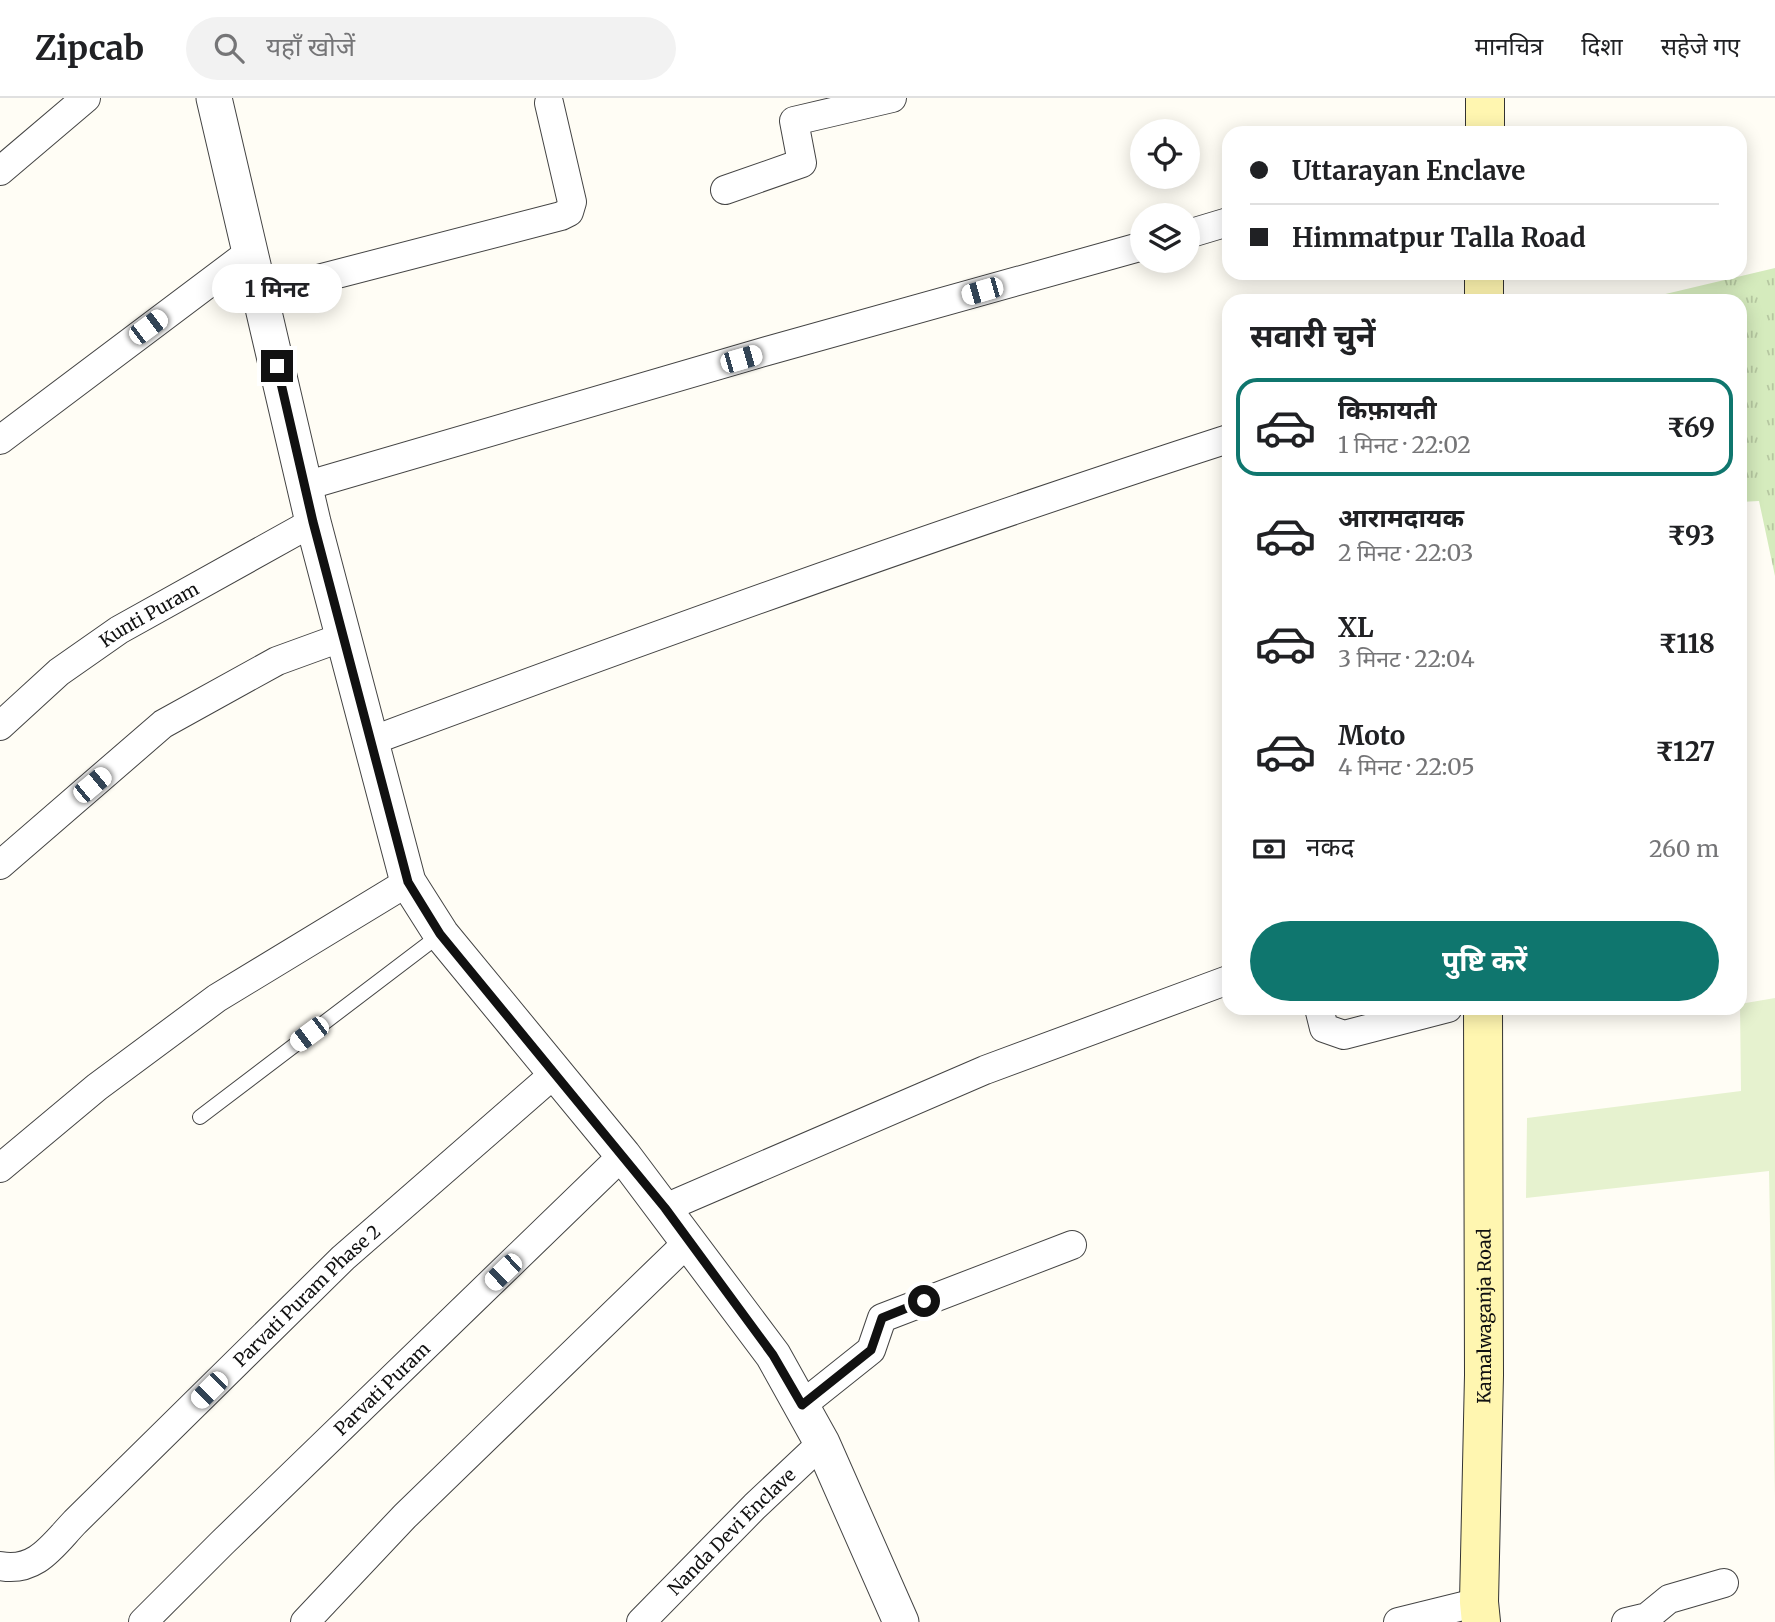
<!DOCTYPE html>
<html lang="hi">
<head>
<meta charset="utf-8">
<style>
	:root { --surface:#fff; --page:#f2f2f2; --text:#202124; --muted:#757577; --line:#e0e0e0; --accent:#0f766e }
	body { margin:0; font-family:Merriweather,"Noto Sans Devanagari",serif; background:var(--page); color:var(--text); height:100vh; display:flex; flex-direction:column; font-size:26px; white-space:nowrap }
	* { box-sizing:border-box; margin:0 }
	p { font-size:23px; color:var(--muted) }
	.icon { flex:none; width:38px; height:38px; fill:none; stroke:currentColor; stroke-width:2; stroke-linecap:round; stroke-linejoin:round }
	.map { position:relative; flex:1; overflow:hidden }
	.drawer { position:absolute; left:1222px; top:196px; width:525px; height:721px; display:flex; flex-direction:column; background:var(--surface); border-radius:21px; box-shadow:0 4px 18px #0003 }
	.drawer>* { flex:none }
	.banner { position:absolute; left:1222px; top:28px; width:525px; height:154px; border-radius:21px; box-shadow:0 4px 18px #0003; display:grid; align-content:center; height:154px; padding:0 28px; background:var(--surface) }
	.buttons { position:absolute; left:1130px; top:21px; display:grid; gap:14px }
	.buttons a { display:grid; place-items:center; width:70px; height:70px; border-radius:50%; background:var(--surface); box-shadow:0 4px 18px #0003; font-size:35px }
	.end { position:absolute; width:32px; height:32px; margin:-16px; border:9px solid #111; background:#fff; box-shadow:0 0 0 4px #fff }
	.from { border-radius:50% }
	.bubble { position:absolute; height:49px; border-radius:24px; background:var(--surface); box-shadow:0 4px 18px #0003; font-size:23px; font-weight:700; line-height:49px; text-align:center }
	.car { position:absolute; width:21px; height:42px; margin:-21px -10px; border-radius:9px; box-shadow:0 0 5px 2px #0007; background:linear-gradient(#fff 24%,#345 0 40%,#fff 0 76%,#345 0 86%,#fff 0) }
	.banner b { display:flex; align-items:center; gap:24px; height:66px; font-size:26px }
	.banner b+b { border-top:2px solid var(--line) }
	.banner i { width:18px; height:18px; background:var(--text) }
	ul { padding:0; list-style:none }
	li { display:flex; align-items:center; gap:21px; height:98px; margin:0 14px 10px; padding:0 14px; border:4px solid transparent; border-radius:21px }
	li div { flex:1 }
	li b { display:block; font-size:26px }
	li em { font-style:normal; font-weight:700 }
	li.on { border-color:var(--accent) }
	li>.icon { width:63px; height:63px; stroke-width:1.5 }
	h2 { padding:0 28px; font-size:32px; line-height:84px }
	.pay { display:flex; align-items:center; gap:18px; height:77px; padding:0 28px; font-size:26px }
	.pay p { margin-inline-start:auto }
	.button { display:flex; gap:14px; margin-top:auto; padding:14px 28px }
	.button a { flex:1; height:80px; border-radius:42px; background:var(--accent); color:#fff; font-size:28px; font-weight:700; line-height:80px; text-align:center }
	header { display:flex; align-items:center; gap:42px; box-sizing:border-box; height:98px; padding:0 35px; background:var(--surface); border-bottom:2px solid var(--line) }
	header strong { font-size:33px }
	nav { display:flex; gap:38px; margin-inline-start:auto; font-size:24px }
	.search { width:490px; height:63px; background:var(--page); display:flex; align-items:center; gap:18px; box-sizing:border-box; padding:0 24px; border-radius:38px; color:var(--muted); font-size:26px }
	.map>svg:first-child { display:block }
</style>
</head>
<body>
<header>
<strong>Zipcab</strong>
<div class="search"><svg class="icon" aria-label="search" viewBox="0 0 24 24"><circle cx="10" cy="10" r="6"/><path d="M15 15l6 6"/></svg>यहाँ खोजें</div>
<nav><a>मानचित्र</a><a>दिशा</a><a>सहेजे गए</a></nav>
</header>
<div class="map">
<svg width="1775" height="1524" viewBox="0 0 1775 1524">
	<defs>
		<pattern id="grass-tufts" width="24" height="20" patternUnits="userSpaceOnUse" patternTransform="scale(1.75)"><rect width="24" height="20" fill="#d5ebbd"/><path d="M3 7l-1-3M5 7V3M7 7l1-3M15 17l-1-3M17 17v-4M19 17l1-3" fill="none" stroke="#b6c8a1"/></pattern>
	</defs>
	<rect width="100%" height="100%" fill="#fffdf5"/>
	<path fill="url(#grass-tufts)" d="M1775,170V478L1759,403L1740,404V203H1636Z"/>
	<path fill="#e6f2cf" d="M1775,900V1400L1769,1073L1526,1100L1527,1020L1741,993L1740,906Z"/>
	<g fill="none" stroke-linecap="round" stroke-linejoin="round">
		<g stroke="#444" stroke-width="16">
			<path id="service" d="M200,1019L441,836"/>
		</g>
		<g stroke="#444" stroke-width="30">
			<g id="minor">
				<path d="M0,73L86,0"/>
				<path d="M725,92L802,65L794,23L892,0"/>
				<path d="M1188,136L1228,124"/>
				<path d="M260,196L561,118L569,114L572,104L549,5"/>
				<path d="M0,342L250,154"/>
				<path d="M305,388L767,253L1143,148"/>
				<path id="s1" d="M0,628L59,574L119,532L313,424"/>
				<path d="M371,643C655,537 940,434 1228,341"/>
				<path d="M0,767L163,626L277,563L343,539"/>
				<path d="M1319,910L1324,930L1344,937L1448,910"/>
				<path d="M0,1070L97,989L217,900L408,784"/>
				<path d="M665,1110L985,972L1228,882"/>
				<path d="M802,1307L871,1252L882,1220L1072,1147"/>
				<path id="s2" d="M0,1468C36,1475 53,1447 75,1424L343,1160L554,976"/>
				<path id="s3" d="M143,1524L222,1445L623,1057"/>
				<path d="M305,1524L405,1418L688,1144"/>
				<path id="s4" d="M641,1524L755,1408L822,1345"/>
				<path d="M1398,1524L1479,1504"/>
				<path d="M1626,1524L1647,1519L1669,1501L1724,1485"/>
			</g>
		</g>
		<g stroke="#444" stroke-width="37">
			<path id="tertiary" d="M214,0L313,424L408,784L441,836L623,1057L773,1257L822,1345L901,1524"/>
		</g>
		<g stroke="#333" stroke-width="40">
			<g id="secondary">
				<path d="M1485,35V0"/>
				<path d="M1484,203V175"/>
				<path id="s5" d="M1481,1524L1479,1504L1484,1277L1483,910"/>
			</g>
		</g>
		<use href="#service" stroke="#fff" stroke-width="14"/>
		<use href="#minor" stroke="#fff" stroke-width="28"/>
		<use href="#tertiary" stroke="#fff" stroke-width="35"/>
		<use href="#secondary" stroke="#fff6b0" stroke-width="38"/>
	</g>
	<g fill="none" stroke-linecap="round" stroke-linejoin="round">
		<path stroke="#111" stroke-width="9" d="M277,268L313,424L408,784L440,836L665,1110L773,1257L802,1307L871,1252L882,1220L924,1203"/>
	</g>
	<g text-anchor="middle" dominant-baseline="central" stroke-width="7" stroke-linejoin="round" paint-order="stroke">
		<g font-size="18" fill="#111" stroke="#fff">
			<text stroke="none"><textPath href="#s1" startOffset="187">Kunti Puram</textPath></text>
			<text stroke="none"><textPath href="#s2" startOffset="416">Parvati Puram Phase 2</textPath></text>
			<text stroke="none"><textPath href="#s5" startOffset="306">Kamalwaganja Road</textPath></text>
			<text stroke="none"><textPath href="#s3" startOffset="334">Parvati Puram</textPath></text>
			<text stroke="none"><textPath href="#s4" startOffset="128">Nanda Devi Enclave</textPath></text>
		</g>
	</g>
</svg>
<div class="buttons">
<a><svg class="icon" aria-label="locate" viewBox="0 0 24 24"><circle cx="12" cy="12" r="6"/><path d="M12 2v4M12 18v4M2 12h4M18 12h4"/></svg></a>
<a><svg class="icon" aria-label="layers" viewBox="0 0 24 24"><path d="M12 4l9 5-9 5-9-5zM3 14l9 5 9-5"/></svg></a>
</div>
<i class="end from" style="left:924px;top:1203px"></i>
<i class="end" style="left:277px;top:268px"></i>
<div class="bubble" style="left:212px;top:166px;width:130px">1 मिनट</div>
<i class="car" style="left:982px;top:193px;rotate:254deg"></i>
<i class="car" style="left:148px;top:229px;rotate:53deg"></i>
<i class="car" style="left:741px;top:261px;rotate:74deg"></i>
<i class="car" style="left:92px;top:687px;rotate:50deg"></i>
<i class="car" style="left:309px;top:936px;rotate:233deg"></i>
<i class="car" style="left:503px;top:1174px;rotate:226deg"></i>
<i class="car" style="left:209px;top:1292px;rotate:225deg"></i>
<div class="banner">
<b><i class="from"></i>Uttarayan Enclave</b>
<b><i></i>Himmatpur Talla Road</b>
</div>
<section class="drawer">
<h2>सवारी चुनें</h2>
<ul>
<li class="on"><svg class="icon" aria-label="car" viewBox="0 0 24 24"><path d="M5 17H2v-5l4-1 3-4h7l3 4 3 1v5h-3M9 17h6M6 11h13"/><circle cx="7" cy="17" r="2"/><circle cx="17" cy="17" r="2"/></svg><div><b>किफ़ायती</b><p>1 मिनट · 22:02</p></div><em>₹69</em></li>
<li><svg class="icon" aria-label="car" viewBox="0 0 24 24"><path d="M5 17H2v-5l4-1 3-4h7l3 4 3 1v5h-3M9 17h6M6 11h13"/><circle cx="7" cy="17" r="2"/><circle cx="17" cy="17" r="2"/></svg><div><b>आरामदायक</b><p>2 मिनट · 22:03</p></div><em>₹93</em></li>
<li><svg class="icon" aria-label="car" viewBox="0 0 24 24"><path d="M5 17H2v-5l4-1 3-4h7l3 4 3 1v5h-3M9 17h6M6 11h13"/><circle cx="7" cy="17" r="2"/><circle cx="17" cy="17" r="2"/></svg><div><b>XL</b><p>3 मिनट · 22:04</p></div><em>₹118</em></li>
<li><svg class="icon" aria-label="car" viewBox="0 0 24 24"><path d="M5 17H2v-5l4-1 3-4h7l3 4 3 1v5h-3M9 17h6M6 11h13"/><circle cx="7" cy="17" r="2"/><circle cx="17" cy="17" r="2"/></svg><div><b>Moto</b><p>4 मिनट · 22:05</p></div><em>₹127</em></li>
</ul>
<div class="pay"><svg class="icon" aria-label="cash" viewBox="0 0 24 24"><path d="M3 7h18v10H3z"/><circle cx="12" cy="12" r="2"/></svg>नकद<p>260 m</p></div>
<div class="button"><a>पुष्टि करें</a></div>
</section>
</div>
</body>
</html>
